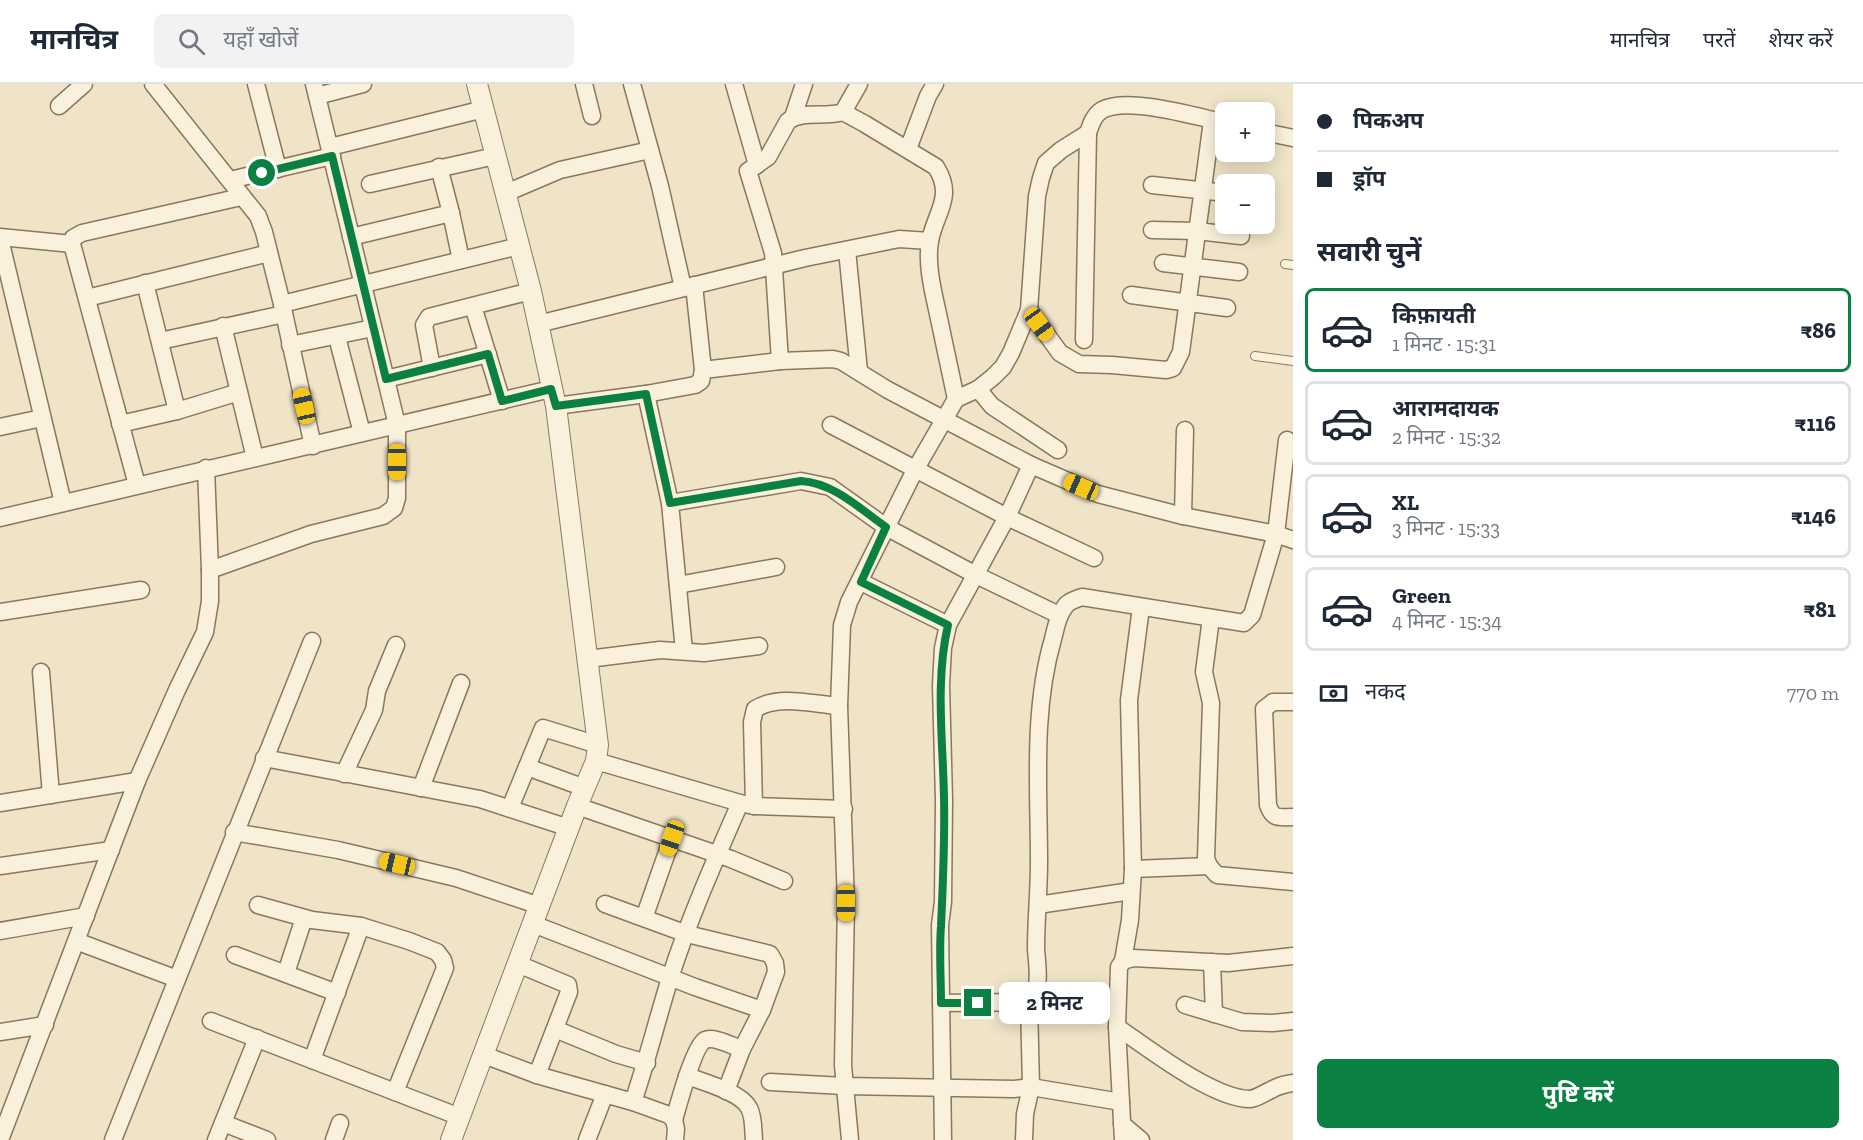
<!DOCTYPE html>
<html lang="hi">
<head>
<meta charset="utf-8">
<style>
	:root { --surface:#fff; --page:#f2f2f3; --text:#1f2937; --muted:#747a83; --line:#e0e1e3; --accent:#0b8043 }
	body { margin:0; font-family:"Zilla Slab","Noto Sans Devanagari",serif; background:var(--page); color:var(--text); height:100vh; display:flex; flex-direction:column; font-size:22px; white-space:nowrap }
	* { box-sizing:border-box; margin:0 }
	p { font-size:20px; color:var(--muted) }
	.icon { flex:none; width:33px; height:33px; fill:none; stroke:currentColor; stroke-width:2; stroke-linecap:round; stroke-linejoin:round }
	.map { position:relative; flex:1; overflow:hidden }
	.sheet { display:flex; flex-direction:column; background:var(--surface); width:570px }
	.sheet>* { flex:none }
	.guide { display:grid; align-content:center; height:132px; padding:0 24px; background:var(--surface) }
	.tools { position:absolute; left:1215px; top:18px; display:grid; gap:12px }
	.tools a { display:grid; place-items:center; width:60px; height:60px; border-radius:9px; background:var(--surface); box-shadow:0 3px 15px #0003; font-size:30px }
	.end { position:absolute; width:27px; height:27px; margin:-14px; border:8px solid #0b8043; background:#fff; box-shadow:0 0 0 3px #fff }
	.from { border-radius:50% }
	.bubble { position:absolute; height:42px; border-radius:9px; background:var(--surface); box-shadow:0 3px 15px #0003; font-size:20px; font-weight:700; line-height:42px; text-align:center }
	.car { position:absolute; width:18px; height:36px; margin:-18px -9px; border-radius:8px; box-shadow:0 0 4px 2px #0007; background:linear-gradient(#f5c518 24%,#345 0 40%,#f5c518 0 76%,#345 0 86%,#f5c518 0) }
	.guide b { display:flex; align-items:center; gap:21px; height:57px; font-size:22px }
	.guide b+b { border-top:2px solid var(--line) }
	.guide i { width:15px; height:15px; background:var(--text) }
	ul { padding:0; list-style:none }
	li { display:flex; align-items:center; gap:18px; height:84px; margin:0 12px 9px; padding:0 12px; border:3px solid var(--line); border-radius:9px }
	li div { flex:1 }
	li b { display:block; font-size:22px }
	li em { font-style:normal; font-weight:700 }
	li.current { border-color:var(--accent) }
	li>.icon { width:54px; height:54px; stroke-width:1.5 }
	h2 { padding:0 24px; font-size:27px; line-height:72px }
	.pay { display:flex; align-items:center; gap:15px; height:66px; padding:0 24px; font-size:22px }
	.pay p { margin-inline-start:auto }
	.button { display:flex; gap:12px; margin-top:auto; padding:12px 24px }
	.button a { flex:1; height:69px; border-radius:9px; background:var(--accent); color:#fff; font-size:24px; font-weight:700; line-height:69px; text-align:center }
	header { display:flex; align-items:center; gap:36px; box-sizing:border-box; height:84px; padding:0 30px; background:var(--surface); border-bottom:2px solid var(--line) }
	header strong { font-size:28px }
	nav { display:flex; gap:33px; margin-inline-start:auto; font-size:21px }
	.search { width:420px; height:54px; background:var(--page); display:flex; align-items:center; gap:15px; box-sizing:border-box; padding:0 21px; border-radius:9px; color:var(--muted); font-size:22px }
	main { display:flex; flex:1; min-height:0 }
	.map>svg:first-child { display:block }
</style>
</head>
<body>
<header>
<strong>मानचित्र</strong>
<div class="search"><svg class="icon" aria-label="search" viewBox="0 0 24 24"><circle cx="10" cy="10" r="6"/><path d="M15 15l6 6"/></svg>यहाँ खोजें</div>
<nav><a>मानचित्र</a><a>परतें</a><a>शेयर करें</a></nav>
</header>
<main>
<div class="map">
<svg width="1293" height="1056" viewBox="0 0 1293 1056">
	<rect width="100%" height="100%" fill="#f0e4c8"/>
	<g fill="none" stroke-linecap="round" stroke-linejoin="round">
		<g stroke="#8d765c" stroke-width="10">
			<g id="service">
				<path d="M1285,180L1293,181"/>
				<path d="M1255,272L1293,277"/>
			</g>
		</g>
		<g stroke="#8d765c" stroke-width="19">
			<g id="minor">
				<path d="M153,0L258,132L264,148L282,220L313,362"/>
				<path d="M256,0L278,85"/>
				<path d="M584,0L592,32"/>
				<path d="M632,0L660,102L683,204"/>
				<path d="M734,0L757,81"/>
				<path d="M317,12L363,0"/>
				<path d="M59,22L84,0"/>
				<path d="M843,28L865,40L936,83C955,113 935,129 930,157C926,180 933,207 938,230C944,258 950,287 956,315L915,386L849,518L842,541L839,622L846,819L843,981L850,1056"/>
				<path d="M793,33L804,0"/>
				<path d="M1264,48L1293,54"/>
				<path d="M330,63L484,25"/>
				<path d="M908,65L928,12L935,0"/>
				<path d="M230,96L332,72"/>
				<path d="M370,100L495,72"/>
				<path d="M1152,101L1226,109"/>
				<path d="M506,109L560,86L650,66"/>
				<path d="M451,129L461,176"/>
				<path d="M1152,146L1197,147L1241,152"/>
				<path d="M0,153L72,160"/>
				<path d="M351,153L451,129L439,83"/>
				<path d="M0,155L63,419"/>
				<path d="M847,166L859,287"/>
				<path d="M1163,179L1239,188"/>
				<path d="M145,199L177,327"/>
				<path d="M1131,211L1227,224"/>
				<path d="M87,214L269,169"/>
				<path d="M282,220L519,162"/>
				<path d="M473,222L502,317"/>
				<path d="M1029,226L1060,269L1079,280L1112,281L1166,286L1173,284L1181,268L1212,37"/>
				<path d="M538,240L805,174L899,155L930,157"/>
				<path d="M337,253L362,349"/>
				<path d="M1084,256L1088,49"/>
				<path d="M160,257L284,230"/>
				<path d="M290,261L373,244"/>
				<path d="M780,277L773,169L748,87L768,73L788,37C804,26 825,34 843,28L859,0"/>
				<path d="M432,284L424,241L429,233L531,207"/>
				<path d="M703,286L780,277L833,275L841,277L888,306L1031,381L1098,410L1183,432L1276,450L1293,456"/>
				<path d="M386,295L488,270"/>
				<path d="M978,305L992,322L1058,366"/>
				<path d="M239,308L255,374"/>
				<path d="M646,310L670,419L684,567"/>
				<path d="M956,315L978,305L993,293L1003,283L1011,269L1029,226L1037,112L1041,94L1046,79L1061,66L1088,49C1091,40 1094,31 1102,26C1128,12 1197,33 1226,39"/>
				<path d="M556,322L646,310L695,301L701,297L703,286L694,201"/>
				<path d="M120,340L177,327L239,308L223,242"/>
				<path d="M831,341L1007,433L1094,474"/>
				<path d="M0,343L42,334"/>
				<path d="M137,401L72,160L73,154L82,149L241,113"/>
				<path d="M670,419L801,397L830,403L886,443L976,491L1059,531"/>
				<path d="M1183,432L1185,346"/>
				<path d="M0,434C184,391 367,348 551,305"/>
				<path d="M210,486L311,450L383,432L394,424L397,414V341L314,0"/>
				<path d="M861,498L948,541"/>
				<path d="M678,501L776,483"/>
				<path d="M0,528L141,506"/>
				<path d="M1211,534L1204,588L1211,619L1206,774L1209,782L1217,791L1293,798"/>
				<path d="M588,575L660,566L704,569L759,562"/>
				<path d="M41,588L51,711"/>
				<path d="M1293,618H1273L1264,625L1268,721C1273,736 1279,733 1293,733"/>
				<path d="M264,674L480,715L569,744"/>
				<path d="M596,677L740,719L754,722L844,725"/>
				<path d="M527,683L585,704"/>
				<path d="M344,690L374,626L377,607L396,561"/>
				<path d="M421,704L461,599"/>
				<path d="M0,719L137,697"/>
				<path d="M577,722L731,775L784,797"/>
				<path d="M754,722L752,638L755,625C779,610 812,620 839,622"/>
				<path d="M510,724L543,644L598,661"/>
				<path d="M234,748L338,766L456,794L540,822"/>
				<path d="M0,782L111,766"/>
				<path d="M1133,785L1209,782"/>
				<path d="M605,820L687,850L770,870L775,879L776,888L762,926L742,965L726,1007"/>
				<path d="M258,821L312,836L361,842L409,857L437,868L443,876L445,884L395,1008"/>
				<path d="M1038,821L1131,807"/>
				<path d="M644,834L672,754"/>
				<path d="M533,840L695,903L762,926"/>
				<path d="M0,847L86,832"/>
				<path d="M76,857L177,895"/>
				<path d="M235,871L337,909"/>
				<path d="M1123,877L1130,836L1133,785L1129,616L1141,523"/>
				<path d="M1212,878L1214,930"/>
				<path d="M518,880L568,901L569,908L537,991"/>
				<path d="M286,889L304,834"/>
				<path d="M941,919L1029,918C1042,906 1037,880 1036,865C1036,836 1039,807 1039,778C1039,704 1032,627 1053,555C1056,543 1058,531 1066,521C1071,516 1076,515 1082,513L1244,539L1252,531L1276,450L1287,356"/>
				<path d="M1185,921L1242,938L1273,939L1293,937"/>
				<path d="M211,937L460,1033"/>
				<path d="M1117,943C1148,964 1213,1015 1250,1015C1258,1014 1264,1009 1271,1006C1278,1002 1285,1000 1293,999"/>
				<path d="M555,945L616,970L647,979"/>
				<path d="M0,948L45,941"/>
				<path d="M484,971L537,991L633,1018L669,1031L674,1036L676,1045L675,1056"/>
				<path d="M312,976L361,842"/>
				<path d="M687,992C703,998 741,1008 749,1024C754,1033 753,1046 754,1056"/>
				<path d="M770,998L844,1002L1014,1005L1031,1003L1121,1018"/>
				<path d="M633,1018C647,977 657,936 670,894C689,835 715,776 740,719"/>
				<path d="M674,1036C678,1022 694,962 705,956C714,952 732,962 742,965"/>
				<path d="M223,1039L267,1056"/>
				<path d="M1122,1040L1141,1056"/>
				<path d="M0,1056L137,697L177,606L205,548L210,517V486L206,384"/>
				<path d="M113,1056L312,557"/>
				<path d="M216,1056L257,954"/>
				<path d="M334,1056L340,1039"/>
				<path d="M587,1056L605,1010"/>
				<path d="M943,1056L940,841L943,818L944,716L941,601L943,564L948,541L1007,433L1031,381"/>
				<path d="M1024,1056L1025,1030L1031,1003L1029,918"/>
				<path d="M1123,1056L1117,943L1119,883L1123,877L1133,874L1228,879L1293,872"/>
			</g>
		</g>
		<g stroke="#8d765c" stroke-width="22">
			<path id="tertiary" d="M451,1056L577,722L596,677L598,661L556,322L531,207L477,0"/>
		</g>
		<use href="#service" stroke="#faf1dc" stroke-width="8"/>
		<use href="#minor" stroke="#faf1dc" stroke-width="16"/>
		<use href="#tertiary" stroke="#faf1dc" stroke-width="20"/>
	</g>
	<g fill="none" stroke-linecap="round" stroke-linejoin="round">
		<path stroke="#0b8043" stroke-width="8" d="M262,89L332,72L386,295L488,270L502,317L551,305L556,322L646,310L670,419L801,397C834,399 860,425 886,443L861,498L948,541C935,597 943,657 944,714C945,757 943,799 941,842C939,867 941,894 941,919H978"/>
	</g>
</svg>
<div class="tools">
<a>+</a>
<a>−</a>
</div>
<i class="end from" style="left:262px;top:89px"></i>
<i class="end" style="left:978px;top:919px"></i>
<div class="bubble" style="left:999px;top:898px;width:111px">2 मिनट</div>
<i class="car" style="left:1039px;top:240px;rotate:144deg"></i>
<i class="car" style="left:304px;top:322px;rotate:347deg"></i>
<i class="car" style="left:397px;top:378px;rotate:180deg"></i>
<i class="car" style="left:1081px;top:403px;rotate:294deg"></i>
<i class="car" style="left:672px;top:754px;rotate:199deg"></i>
<i class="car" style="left:397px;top:780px;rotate:283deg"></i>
<i class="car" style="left:846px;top:819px;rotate:180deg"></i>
</div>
<section class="sheet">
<div class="guide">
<b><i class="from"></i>पिकअप</b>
<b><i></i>ड्रॉप</b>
</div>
<h2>सवारी चुनें</h2>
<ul>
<li class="current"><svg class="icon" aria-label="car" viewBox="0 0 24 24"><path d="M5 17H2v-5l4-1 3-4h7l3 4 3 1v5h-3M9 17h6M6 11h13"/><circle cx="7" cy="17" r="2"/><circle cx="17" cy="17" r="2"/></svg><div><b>किफ़ायती</b><p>1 मिनट · 15:31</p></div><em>₹86</em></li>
<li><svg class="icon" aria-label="car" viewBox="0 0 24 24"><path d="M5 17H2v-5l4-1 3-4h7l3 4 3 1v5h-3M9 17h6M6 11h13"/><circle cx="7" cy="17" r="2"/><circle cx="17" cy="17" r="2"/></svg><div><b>आरामदायक</b><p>2 मिनट · 15:32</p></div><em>₹116</em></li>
<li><svg class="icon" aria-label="car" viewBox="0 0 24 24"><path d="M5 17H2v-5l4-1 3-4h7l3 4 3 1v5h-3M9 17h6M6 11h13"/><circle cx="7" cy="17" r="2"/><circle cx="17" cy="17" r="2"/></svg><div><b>XL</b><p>3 मिनट · 15:33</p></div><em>₹146</em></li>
<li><svg class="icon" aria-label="car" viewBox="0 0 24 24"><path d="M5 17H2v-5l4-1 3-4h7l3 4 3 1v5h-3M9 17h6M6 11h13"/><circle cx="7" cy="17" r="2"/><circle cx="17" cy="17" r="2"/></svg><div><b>Green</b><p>4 मिनट · 15:34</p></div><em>₹81</em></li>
</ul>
<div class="pay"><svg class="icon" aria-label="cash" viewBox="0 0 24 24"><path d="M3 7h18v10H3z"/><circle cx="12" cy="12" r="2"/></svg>नकद<p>770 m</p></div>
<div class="button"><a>पुष्टि करें</a></div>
</section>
</main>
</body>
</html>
